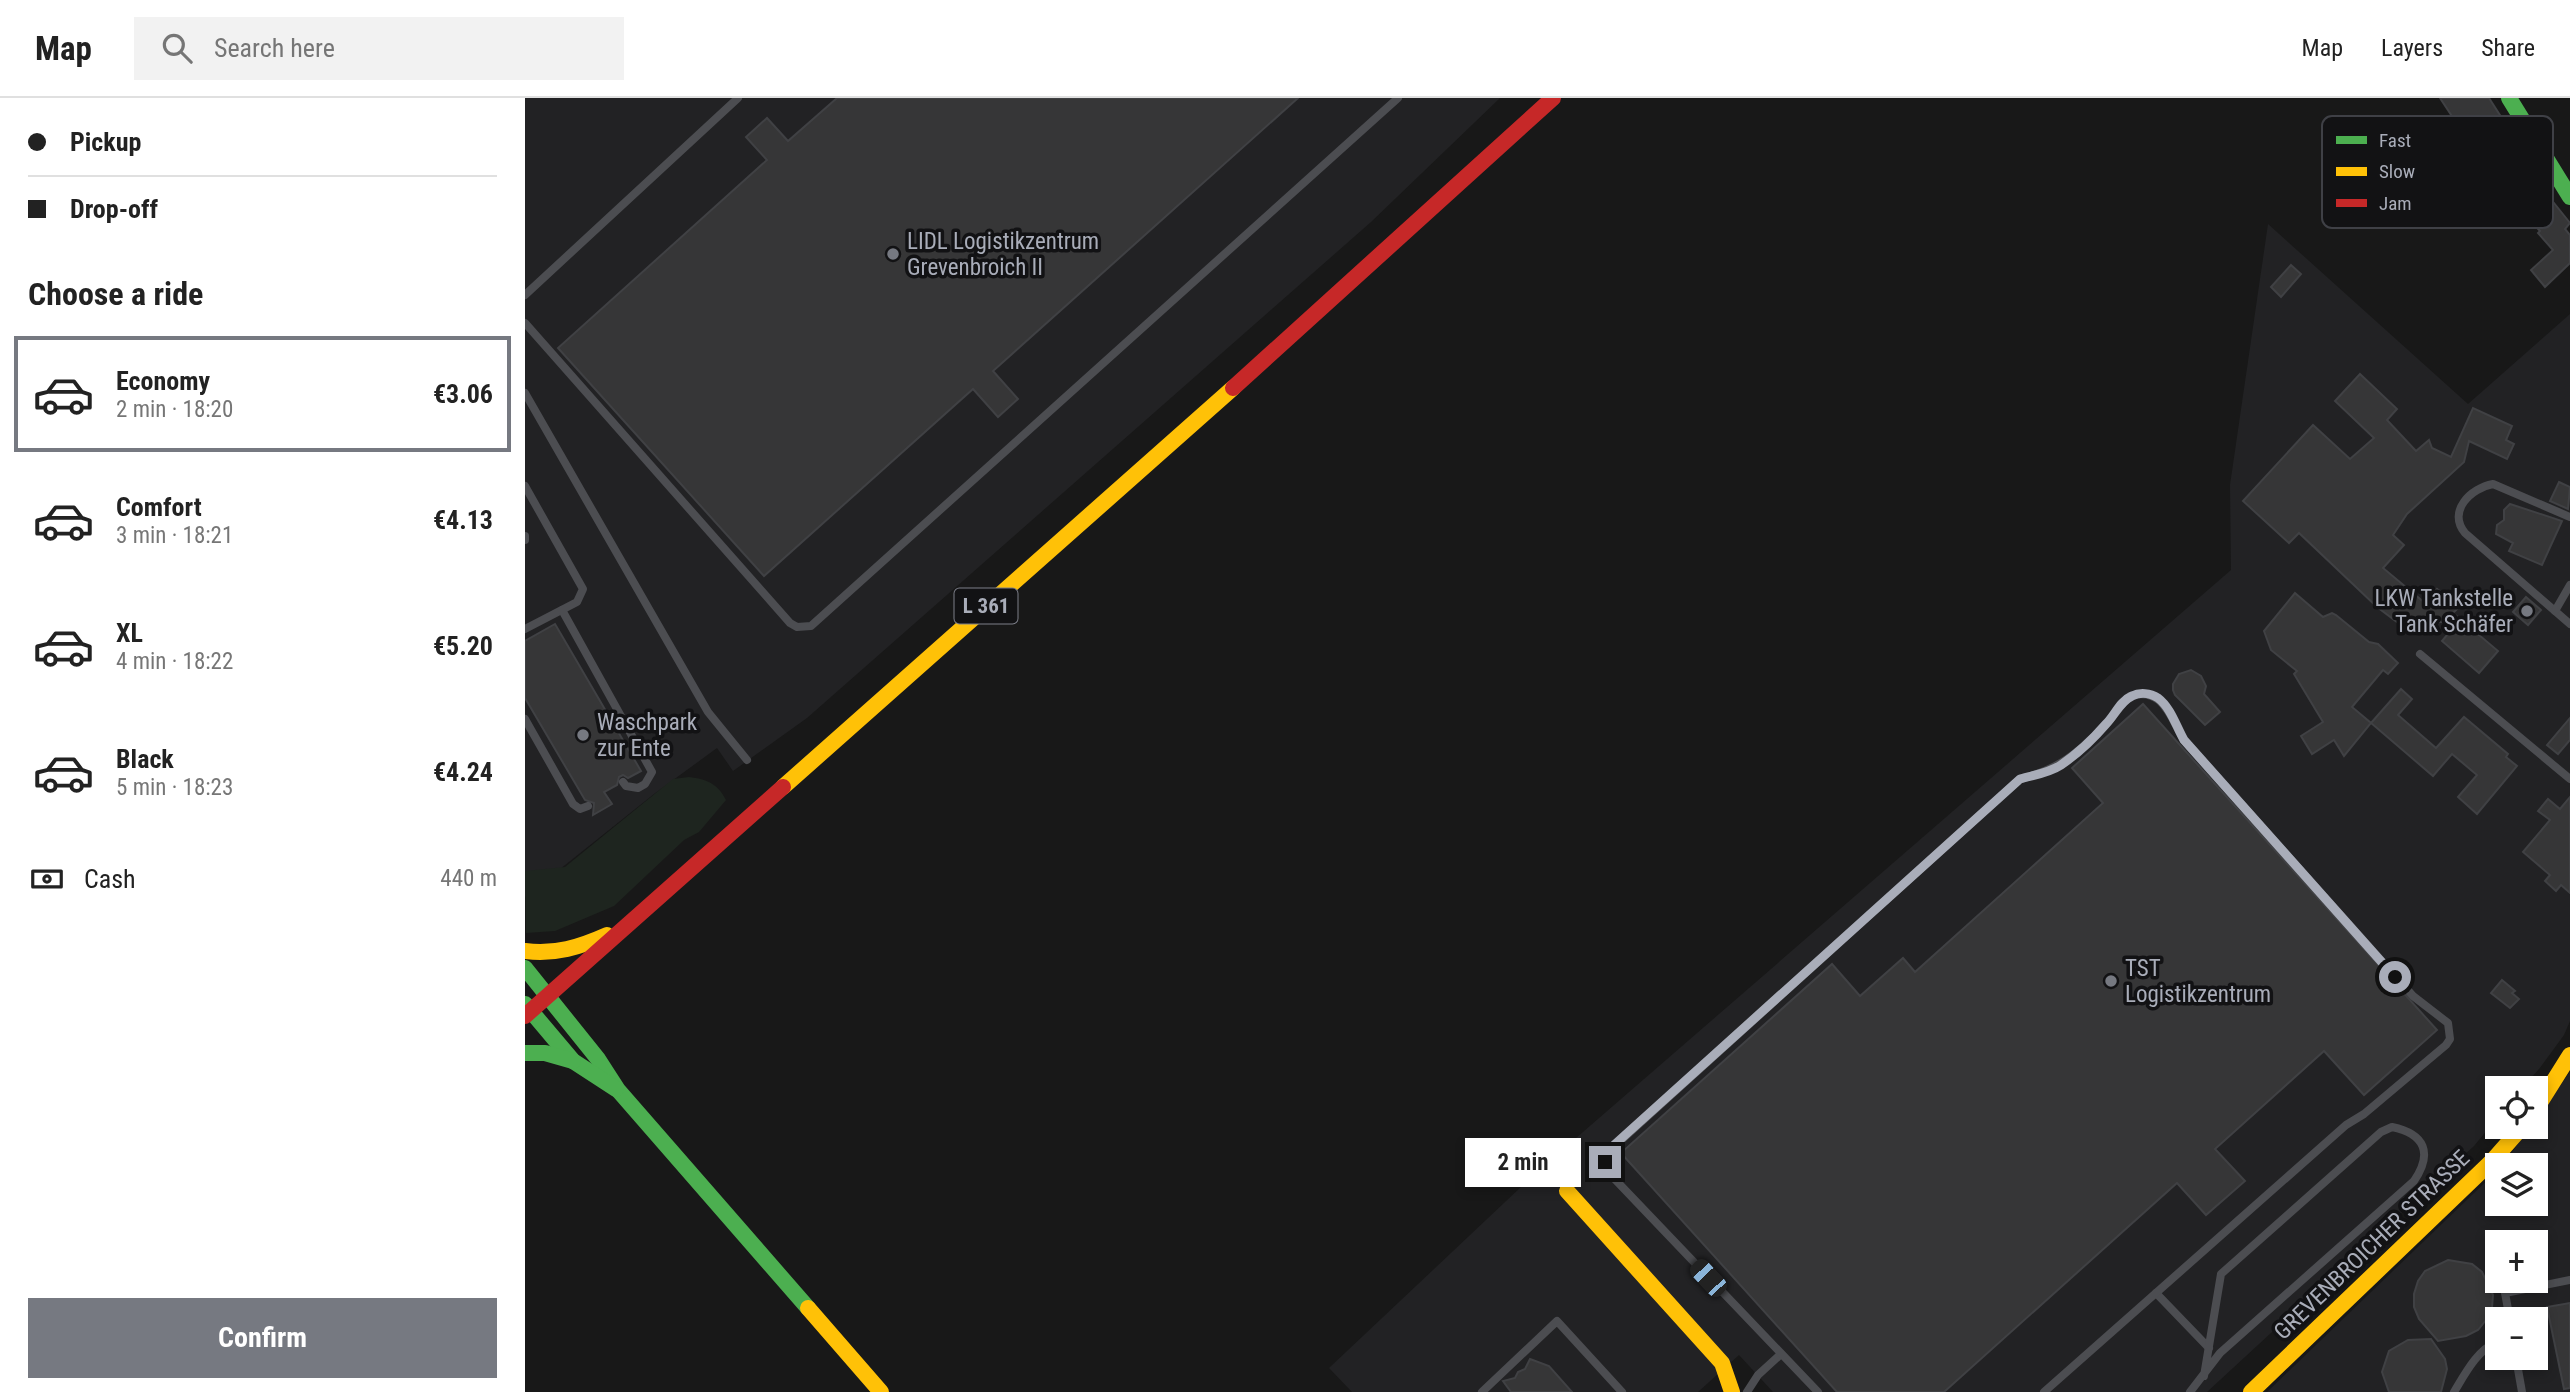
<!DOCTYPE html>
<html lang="en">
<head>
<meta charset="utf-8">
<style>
	:root { --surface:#fff; --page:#f2f2f2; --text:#222; --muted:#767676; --line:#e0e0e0; --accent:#767981 }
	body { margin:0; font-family:"Roboto Condensed",sans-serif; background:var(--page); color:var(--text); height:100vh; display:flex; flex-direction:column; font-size:26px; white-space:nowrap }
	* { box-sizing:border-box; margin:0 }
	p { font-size:23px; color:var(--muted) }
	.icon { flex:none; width:38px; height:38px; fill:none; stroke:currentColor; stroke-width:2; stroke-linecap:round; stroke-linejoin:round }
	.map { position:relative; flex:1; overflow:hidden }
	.panel { display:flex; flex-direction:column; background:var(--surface); width:525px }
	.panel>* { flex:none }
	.hud { display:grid; align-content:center; height:154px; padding:0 28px; background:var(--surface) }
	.buttons { position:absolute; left:1960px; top:978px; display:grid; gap:14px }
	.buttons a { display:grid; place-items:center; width:63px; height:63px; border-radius:0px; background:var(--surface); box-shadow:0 4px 10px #0003; font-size:35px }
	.end { position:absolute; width:32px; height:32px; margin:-16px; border:9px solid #a9adb9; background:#111; box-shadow:0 0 0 4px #111 }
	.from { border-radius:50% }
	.bubble { position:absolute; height:49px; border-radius:0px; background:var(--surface); box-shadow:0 4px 10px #0003; font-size:23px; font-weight:700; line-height:49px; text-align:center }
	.car { position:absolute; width:21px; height:42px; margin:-21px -10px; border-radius:9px; box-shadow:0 0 5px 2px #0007; background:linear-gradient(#222 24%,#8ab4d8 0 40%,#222 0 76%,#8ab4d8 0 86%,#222 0) }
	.hud b { display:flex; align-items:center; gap:24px; height:66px; font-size:26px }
	.hud b+b { border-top:2px solid var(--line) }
	.hud i { width:18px; height:18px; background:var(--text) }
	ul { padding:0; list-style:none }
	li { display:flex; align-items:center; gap:21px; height:116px; margin:0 14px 10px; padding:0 14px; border:4px solid transparent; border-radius:0px }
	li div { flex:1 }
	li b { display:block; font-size:26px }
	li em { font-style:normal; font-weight:700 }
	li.current { border-color:var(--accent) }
	li>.icon { width:63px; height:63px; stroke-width:1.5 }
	h2 { padding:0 28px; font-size:32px; line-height:84px }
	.pay { display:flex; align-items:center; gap:18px; height:77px; padding:0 28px; font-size:26px }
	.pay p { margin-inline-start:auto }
	.button { display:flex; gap:14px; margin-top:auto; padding:14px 28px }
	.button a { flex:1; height:80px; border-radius:0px; background:var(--accent); color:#fff; font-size:28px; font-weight:700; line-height:80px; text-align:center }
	header { display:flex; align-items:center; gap:42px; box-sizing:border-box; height:98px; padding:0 35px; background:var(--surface); border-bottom:2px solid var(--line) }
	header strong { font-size:33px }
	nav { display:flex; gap:38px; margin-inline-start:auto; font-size:24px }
	.search { width:490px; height:63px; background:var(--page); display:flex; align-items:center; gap:18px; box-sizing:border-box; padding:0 24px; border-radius:0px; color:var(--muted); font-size:26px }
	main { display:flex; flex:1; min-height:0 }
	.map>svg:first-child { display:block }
</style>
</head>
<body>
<header>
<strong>Map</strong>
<div class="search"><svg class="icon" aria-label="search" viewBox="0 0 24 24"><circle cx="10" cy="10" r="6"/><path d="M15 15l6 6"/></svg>Search here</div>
<nav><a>Map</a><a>Layers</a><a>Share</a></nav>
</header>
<main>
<section class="panel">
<div class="hud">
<b><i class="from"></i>Pickup</b>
<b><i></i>Drop-off</b>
</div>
<h2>Choose a ride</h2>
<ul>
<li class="current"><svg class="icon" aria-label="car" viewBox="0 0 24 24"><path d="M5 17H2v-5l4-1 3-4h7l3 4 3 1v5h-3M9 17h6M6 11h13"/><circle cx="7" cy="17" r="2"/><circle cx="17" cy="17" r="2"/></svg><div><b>Economy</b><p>2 min · 18:20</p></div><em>€3.06</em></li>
<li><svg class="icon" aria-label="car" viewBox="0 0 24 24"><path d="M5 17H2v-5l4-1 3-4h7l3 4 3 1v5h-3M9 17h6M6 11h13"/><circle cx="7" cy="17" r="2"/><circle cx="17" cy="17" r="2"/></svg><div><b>Comfort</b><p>3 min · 18:21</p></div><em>€4.13</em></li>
<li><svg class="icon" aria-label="car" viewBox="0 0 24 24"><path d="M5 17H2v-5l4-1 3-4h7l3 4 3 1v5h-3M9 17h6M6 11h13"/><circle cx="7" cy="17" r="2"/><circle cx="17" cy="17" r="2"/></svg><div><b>XL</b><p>4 min · 18:22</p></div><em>€5.20</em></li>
<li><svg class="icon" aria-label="car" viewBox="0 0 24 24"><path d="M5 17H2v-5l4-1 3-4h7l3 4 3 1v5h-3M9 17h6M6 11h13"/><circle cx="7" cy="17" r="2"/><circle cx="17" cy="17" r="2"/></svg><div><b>Black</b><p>5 min · 18:23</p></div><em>€4.24</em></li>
</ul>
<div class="pay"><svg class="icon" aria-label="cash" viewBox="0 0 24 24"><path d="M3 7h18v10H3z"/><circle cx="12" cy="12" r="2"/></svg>Cash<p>440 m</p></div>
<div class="button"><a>Confirm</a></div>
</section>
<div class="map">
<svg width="2045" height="1294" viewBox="0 0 2045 1294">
	<rect width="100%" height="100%" fill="#181818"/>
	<g fill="#222224" fill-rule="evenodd">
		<path d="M0,0H975L846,124L282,620L208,673L192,650L129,696L0,799Z"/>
		<path d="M1743,126L1943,306L2045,216V923L2039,937L2014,971L1997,990H1972V1020L1949,1048L1682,1294H1248L1214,1257L1173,1294H827L804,1270L1013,1073L1706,472L1705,387Z"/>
		<path d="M2045,974V1294H1742L1972,1073V1106H2011V1068L1978,1067L2005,1029H2011V1021ZM1972,1144H2011V1183H1972ZM1972,1222H2011V1260H1972Z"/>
	</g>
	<path fill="#1e251f" d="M164,679C182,681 193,686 201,702L174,734L159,742L89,808L30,833L1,835L0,773L40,769L148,681Z"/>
	<g fill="#363637" stroke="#404144" stroke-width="2">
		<path d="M312,0H773L468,273L493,301L473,319L448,291L239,478L33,250L242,62L221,39L242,20L263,43Z"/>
		<path d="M1915,0H1964L2007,67L2001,70L2045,125L2040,131L2045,137V165L2020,189L2006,172L2028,152L2013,135L2015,133L2005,122L2007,121L1986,98L1998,88L1983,69L1959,84L1951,72L1959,67L1957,64L1961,61L1945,35L1942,38L1937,30L1936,32Z"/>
		<path d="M1766,167L1776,176L1756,199L1746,189Z"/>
		<path d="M1835,276L1872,311L1862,322L1891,353L1904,342L1907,350L1926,359L1948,310L1987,328L1981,342L1989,346L1982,361L1944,343L1939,364L1882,416L1868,437L1879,447L1858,470L1900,505L1912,491L1934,509L1928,515L1973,553L1954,575L1917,543L1934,523L1883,526L1880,530L1852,509L1774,435L1764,445L1718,403L1788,327L1825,361L1849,340L1810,303Z"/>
		<path d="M2034,384L2045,389L2043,411L2025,403Z"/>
		<path d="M1985,406L2037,423L2017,467L1984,453L1988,445L1971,436L1972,427L1979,422V412Z"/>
		<path d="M1770,495L1798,519L1807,515L1811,517L1844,544L1853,546L1873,565L1863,576L1858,572L1827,609L1846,625L1819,658L1809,642L1787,656L1776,638L1798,624L1769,576L1772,573L1746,552L1739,533Z"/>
		<path d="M2001,499L2016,512L2003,527L1988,514Z"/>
		<path d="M30,526L116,673L103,680L98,677L94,679L92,687L79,694L87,706L68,717L69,705L60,702L0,600V543Z"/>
		<path d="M1666,572L1676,578L1681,588L1679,596L1695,614L1680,627L1650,597L1648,592V586L1654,576Z"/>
		<path d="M1876,591L1887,601L1873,617L1911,650L1939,619L1983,656L1981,659L1992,668L1952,716L1933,699L1952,677L1927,656L1908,678L1846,625Z"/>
		<path d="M1618,606L1912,932L1839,997L1799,953L1690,1051L1720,1083L1681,1117L1652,1085L1419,1294H1312L1096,1055L1307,866L1335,898L1378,860L1390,874L1578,705L1547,670Z"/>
		<path d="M2045,620V642L2033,656L2022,647Z"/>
		<path d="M2045,699V795L2036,787L2031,793L2020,783L2025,777L1998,754L2025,722L2013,713L2023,701L2035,711Z"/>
		<path d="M1977,882L1990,893L1987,895L1994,901L1985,910L1966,895Z"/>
		<path d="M1923,1162L1947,1166L1957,1174L1968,1197L1967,1210L1961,1222L1953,1232L1941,1238L1913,1243L1894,1221L1889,1209V1196L1893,1183L1900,1173Z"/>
		<path d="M2045,1205V1290L2039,1291L2022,1209Z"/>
		<path d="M1906,1241L1920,1261L1922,1271L1916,1294H1864L1857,1274L1864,1253L1883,1242Z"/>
		<path d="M1005,1261L1024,1268L1047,1294H986L978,1283L990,1280L993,1274L1000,1271Z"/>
	</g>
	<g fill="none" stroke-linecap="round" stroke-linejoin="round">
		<g stroke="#4c4d51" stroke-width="8">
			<path d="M0,197L213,0"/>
			<path d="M0,225L265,525L272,529L286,528L873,0"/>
			<path d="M0,295L183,614L222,662"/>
			<path d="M0,388L58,491L52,504L0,531"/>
			<path d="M2045,419L1968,386C1946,390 1922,413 1940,435L2045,526"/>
			<path d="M0,438V442"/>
			<path d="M37,512L127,674L120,686L113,690L101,688L98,684"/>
			<path d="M2030,513L2045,487"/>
			<path d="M1895,556L2045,681"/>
			<path d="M0,621L48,706L55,711L63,708"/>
			<path d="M1631,1195L1684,1250"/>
			<path d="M1985,1222L1980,1195L2045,1182"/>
			<path d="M1991,1260L1997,1294"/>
			<path d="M957,1294L1032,1223L1097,1294"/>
			<path d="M1222,1294L1233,1277L1256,1256"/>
			<path d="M1293,1294L1082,1073V1055L1495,681C1532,672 1553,656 1579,628C1589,619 1595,607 1605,598C1638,588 1645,619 1659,642L1888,898L1923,925L1925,941L1921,947L1839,1016L1821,1027L1519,1294"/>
			<path d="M1665,1294L1695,1255L1889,1083C1908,1055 1900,1036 1867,1029L1856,1034L1696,1176L1679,1278"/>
			<path d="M1929,1294C1940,1276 1952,1252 1972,1244"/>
		</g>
		<g stroke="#4caf50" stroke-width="16">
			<path d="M1984,0L2045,99"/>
			<path d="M0,870L73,961L93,992L283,1210"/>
			<path d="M0,906L48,963L91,991"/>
			<path d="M0,955H20L48,963"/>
		</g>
		<g stroke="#ffc107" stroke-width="16">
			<path d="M258,689L708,290"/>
			<path d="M0,853C30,857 55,849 82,837"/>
			<path d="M2011,1011L2045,957"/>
			<path d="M1042,1093L1197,1265L1207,1294"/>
			<path d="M283,1210L356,1294"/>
			<path d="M1726,1294L1968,1062L1997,1029"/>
		</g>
		<g stroke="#c62828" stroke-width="16">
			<path d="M708,290L1028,0"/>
			<path d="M0,918L258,689"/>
		</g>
	</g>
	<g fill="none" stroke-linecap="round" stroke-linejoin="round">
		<path stroke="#a9adb9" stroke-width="9" d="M1080,1064L1088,1048L1495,681C1509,677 1524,675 1536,667C1552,656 1569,640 1581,626C1590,617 1595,603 1607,598C1615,594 1625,595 1633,600C1646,610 1651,628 1659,642L1870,879"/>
	</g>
	<g fill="#767981" stroke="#121214" stroke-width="2.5">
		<circle cx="368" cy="156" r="7"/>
		<circle cx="2002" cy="513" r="7"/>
		<circle cx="58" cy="637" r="7"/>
		<circle cx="1586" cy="883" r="7"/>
	</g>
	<g text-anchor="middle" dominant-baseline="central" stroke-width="7" stroke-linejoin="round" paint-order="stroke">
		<rect fill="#121214" stroke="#7c7e88" stroke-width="2" x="429.5" y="490.5" width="63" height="35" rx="5"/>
		<g font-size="21" font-weight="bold" fill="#a9adb9">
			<text x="461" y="508">L 361</text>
		</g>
		<g font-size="23" fill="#a9adb9" stroke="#121214" text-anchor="start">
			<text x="382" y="143">LIDL Logistikzentrum<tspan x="382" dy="26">Grevenbroich II</tspan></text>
			<text x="1988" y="500" text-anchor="end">LKW Tankstelle<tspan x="1988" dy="26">Tank Schäfer</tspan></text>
			<text x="72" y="624">Waschpark<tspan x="72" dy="26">zur Ente</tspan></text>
			<text x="1600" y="870">TST<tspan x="1600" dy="26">Logistikzentrum</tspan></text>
		</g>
		<g font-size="23" fill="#a9adb9" stroke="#121214">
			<text transform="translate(1847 1147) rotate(-44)">GREVENBROICHER STRASSE</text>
		</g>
	</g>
	<rect x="1797" y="18" width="231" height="112" rx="10" fill="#121214" stroke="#3f4046" stroke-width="2"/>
	<rect x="1811" y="38" width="31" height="8" fill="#4caf50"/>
	<rect x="1811" y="69" width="31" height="9" fill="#ffc107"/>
	<rect x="1811" y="101" width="31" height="8" fill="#c62828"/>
	<g font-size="19" fill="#a9adb9">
		<text x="1854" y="49">Fast</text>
		<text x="1854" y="80">Slow</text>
		<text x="1854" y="112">Jam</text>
	</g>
</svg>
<div class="buttons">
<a><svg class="icon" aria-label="locate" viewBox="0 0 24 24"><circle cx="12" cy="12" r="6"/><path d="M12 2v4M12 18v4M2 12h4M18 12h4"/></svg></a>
<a><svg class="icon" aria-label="layers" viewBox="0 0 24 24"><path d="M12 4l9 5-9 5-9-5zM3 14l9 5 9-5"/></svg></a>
<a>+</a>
<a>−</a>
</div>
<i class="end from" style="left:1870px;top:879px"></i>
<i class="end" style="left:1080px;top:1064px"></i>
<div class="bubble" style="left:940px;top:1040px;width:116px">2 min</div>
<i class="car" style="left:1183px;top:1180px;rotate:317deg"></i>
</div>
</main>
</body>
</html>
